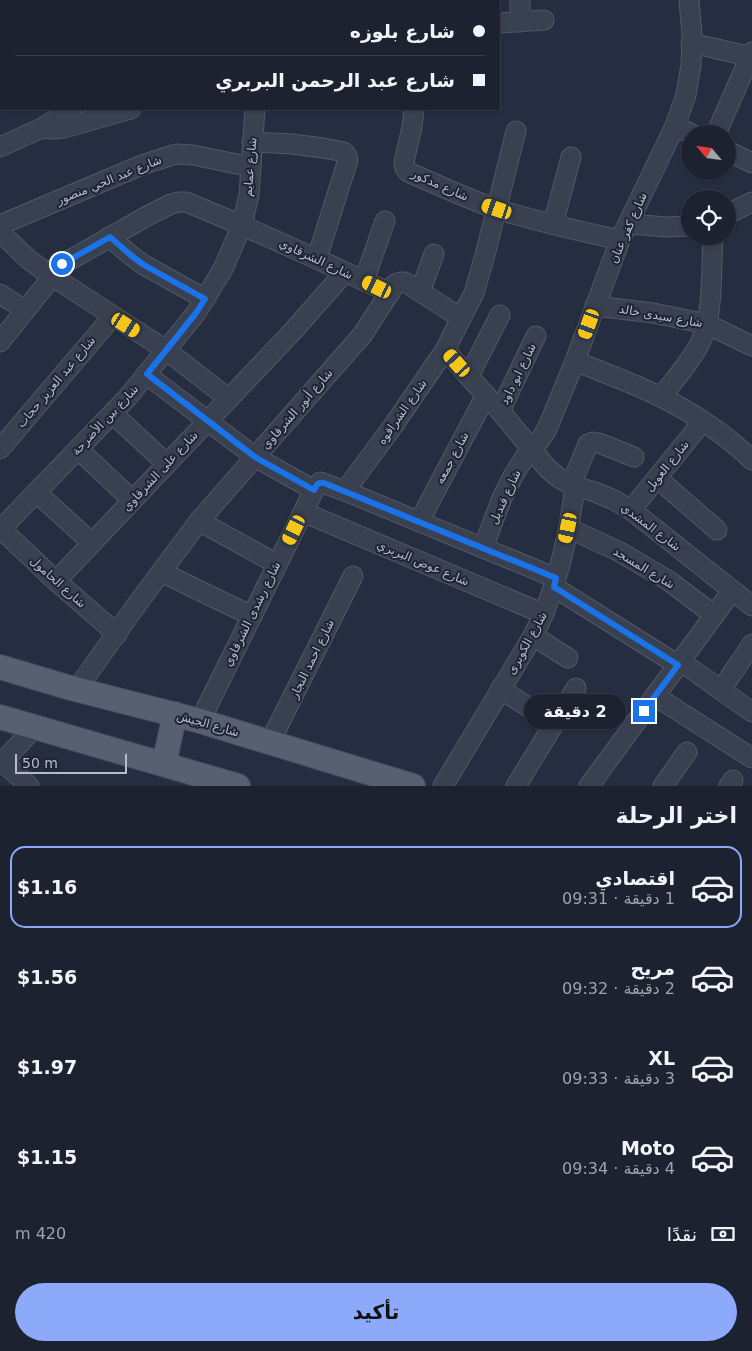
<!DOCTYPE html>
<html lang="ar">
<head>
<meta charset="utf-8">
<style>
	:root { --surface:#1c2230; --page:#292f3c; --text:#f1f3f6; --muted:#a0a4ab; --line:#3a3f4c; --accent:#8da9f9 }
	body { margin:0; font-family:"DejaVu Sans","Noto Naskh Arabic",sans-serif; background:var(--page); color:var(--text); direction:rtl; height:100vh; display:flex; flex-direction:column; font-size:19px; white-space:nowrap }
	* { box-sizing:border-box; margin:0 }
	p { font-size:16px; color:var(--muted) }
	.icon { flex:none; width:28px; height:28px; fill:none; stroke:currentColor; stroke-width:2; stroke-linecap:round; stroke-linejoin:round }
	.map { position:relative; height:786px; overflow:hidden; direction:ltr }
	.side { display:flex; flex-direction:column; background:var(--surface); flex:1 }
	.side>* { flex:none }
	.hud { position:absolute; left:0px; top:0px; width:500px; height:110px; box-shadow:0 1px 4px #0004,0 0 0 1px var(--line); direction:rtl; display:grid; align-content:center; height:110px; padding:0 15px; background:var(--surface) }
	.needle { width:32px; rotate:299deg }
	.buttons { position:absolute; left:681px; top:125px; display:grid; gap:10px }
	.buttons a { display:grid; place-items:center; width:55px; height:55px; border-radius:50%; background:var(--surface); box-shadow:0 1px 4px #0004,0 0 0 1px var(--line); font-size:25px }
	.scale { position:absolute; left:15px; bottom:12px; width:112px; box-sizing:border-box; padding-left:5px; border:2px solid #b6bbca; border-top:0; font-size:14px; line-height:18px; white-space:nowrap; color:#b6bbca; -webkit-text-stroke:4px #1e2535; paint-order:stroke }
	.end { position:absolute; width:22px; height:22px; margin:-11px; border:6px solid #1a73e8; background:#fff; box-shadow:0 0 0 2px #fff }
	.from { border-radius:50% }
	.bubble { position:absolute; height:35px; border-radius:18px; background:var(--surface); box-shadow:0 1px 4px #0004,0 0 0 1px var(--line); font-size:16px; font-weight:700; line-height:35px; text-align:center; direction:rtl }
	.car { position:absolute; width:15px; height:30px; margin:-15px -8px; border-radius:6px; box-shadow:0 0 4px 1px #0007; background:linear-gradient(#f5c518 24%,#345 0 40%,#f5c518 0 76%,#345 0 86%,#f5c518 0) }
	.hud b { display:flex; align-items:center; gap:18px; height:48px; font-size:19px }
	.hud b+b { border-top:1px solid var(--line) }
	.hud i { width:12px; height:12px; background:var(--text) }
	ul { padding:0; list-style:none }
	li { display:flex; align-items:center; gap:15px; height:82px; margin:0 10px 8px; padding:0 5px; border:2px solid transparent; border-radius:15px }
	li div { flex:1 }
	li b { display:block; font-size:19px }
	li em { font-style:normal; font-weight:700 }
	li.current { border-color:var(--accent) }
	li>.icon { width:45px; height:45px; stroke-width:1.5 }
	h2 { padding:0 15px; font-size:22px; line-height:60px }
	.pay { display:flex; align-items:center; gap:12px; height:55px; padding:0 15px; font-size:19px }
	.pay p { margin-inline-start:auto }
	.button { display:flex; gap:10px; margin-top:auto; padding:10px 15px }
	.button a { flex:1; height:58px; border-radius:30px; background:var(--accent); color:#111; font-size:20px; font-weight:700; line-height:58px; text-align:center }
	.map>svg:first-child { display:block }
</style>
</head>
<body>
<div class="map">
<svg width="752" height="786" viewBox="0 0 752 786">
	<rect width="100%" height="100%" fill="#252d40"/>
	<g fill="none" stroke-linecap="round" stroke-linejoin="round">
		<g stroke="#515867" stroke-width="21">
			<g id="minor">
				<path d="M217,0L218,1"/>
				<path d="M312,0V1"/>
				<path d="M399,0L400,1"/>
				<path d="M38,1L40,0"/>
				<path d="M143,1L146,0"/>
				<path d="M437,1L440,0"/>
				<path d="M520,22V0"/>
				<path d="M499,23L544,20"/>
				<path d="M0,31H1"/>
				<path d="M691,43L752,57"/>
				<path d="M0,89L1,88"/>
				<path d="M414,109L412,127L404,162L405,168L408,172C438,185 467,199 497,209C538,222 579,231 620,240"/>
				<path d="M675,126L692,134"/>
				<path d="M42,128L53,129L64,128L131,109"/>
				<path d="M716,134L752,52"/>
				<path d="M252,142L292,144L323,148L344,152L347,156L348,160L317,258"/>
				<path d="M0,147L42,128L72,109"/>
				<path d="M728,151L752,163"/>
				<path d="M728,214L752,202"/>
				<path d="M553,224L571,157"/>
				<path d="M628,224L667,227L690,226"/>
				<path d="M0,225L142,165L176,154L193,155L251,167"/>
				<path d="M0,232L28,259L47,273L166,350L229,399"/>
				<path d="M109,237L133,257L144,265L205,299"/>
				<path d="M47,273L149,215L171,204L179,202H186C255,230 322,261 390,293"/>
				<path d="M364,281L385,221"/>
				<path d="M420,292L434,254"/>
				<path d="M0,294L25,310"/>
				<path d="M595,306L653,313L707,324L752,346"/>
				<path d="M0,342L52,277"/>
				<path d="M445,350L500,411L548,469L559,478L571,485L595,492L614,500L631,510L752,606"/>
				<path d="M575,361C604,373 633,383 661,397C693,413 726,435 752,460"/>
				<path d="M147,375L255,457L314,490"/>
				<path d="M469,376L500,315"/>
				<path d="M661,397C674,380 690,363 700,343C714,317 711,266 713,236"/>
				<path d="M500,411L536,336"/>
				<path d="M113,414L167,464"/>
				<path d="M0,449L113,316"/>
				<path d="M78,449L132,500"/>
				<path d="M657,478L717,530"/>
				<path d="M571,485L588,444L593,442L599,443L634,457"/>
				<path d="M345,491L393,426L445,350L474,293L485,255L516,131"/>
				<path d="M36,492L92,543"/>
				<path d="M631,510L703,421"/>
				<path d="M303,512L544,614"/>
				<path d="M199,521L277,564"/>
				<path d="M419,522L486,395"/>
				<path d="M0,528L56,581L117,634"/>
				<path d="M568,528L620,552L669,581L714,615"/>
				<path d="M1,529L128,397L196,313L223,269L242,225L249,195L255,109"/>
				<path d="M483,548L502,498L514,474L531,448L540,440L547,429L575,361L620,240L675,126L686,95L691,65L692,35L689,0"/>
				<path d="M161,572L252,616"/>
				<path d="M56,581L293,331L345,272"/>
				<path d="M554,587L678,665"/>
				<path d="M533,636L568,658"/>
				<path d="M680,661L752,712"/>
				<path d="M77,689L135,607L199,521L363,334L395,284L401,282H405L461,318"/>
				<path d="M500,689L538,713"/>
				<path d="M721,690L752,644"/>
				<path d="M655,696L752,758"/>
				<path d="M200,721L314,490L320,482L345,491L556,578"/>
				<path d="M270,742L353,576"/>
				<path d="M3,762L29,786"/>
				<path d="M0,765L36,726"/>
				<path d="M443,786L533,636C557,590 568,538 575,487"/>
				<path d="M516,786L576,688"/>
				<path d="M589,786L732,591"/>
				<path d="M663,786L687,752"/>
				<path d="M729,786L733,780"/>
			</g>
		</g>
		<g stroke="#434959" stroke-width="26">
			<g id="major">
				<path d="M0,667L67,687L200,721L413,786"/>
				<path d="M0,717L238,786"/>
				<path d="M164,764L175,714"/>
			</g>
		</g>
		<use href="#minor" stroke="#394050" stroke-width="19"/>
		<use href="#major" stroke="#575f70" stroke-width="24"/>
	</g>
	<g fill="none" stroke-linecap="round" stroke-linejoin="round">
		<path stroke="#1a73e8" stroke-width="6" d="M62,264L110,237L133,257L144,265L205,299L196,313L147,374L255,457L314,490C317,484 318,482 324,483L556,578L554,587L678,665L644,711"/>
	</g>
	<g text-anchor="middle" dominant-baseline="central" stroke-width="4" stroke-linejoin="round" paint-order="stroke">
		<g font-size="12" fill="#b6bbca" stroke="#1e2535">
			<text transform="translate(250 167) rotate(-85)">شارع عمايم</text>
			<text transform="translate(109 180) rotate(-22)">شارع عبد الحي منصور</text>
			<text transform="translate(440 185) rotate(24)">شارع مدكور</text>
			<text transform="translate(628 228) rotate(-66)">شارع كفر عنان</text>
			<text transform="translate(316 259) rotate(25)">شارع الشرقاوي</text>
			<text transform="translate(661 316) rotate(10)">شارع سيدى خالد</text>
			<text transform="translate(518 374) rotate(-64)">شارع ابو داود</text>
			<text transform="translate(56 382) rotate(-50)">شارع عبد العزيز حجاب</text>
			<text transform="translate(297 409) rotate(-49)">شارع أنور الشرقاوي</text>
			<text transform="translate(402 412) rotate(-55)">شارع الشراقوه</text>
			<text transform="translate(105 420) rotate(-47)">شارع بين الأضرحة</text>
			<text transform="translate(452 458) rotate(-62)">شارع جمعه</text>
			<text transform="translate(667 466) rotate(-51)">شارع العويل</text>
			<text transform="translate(160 471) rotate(-47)">شارع على الشرقاوي</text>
			<text transform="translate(505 497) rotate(-65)">شارع قنديل</text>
			<text transform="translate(651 527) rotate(37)">شارع المشدي</text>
			<text transform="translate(423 563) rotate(23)">شارع عوض البربري</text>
			<text transform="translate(644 568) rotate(31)">شارع المسجد</text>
			<text transform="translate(58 582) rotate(42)">شارع الحامول</text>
			<text transform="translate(252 614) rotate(-64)">شارع رشدى الشرقاوي</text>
			<text transform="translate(527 643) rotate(-61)">شارع الكوبرى</text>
			<text transform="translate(312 659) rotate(-64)">شارع احمد النجار</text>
			<text transform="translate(208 724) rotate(16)">شارع الجيش</text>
		</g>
	</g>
</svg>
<div class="buttons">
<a><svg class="needle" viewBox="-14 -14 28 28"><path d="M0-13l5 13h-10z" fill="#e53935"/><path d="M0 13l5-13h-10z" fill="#a0a4ab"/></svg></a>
<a><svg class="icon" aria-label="locate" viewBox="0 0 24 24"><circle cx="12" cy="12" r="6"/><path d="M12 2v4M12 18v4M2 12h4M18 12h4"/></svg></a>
</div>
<div class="scale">50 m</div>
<i class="end from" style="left:62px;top:264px"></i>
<i class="end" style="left:644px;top:711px"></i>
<div class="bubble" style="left:524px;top:694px;width:102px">2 دقيقة</div>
<i class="car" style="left:497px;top:209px;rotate:289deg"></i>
<i class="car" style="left:377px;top:287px;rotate:296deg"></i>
<i class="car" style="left:589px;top:324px;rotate:200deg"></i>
<i class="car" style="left:126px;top:325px;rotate:123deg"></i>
<i class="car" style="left:457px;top:363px;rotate:318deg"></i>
<i class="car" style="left:568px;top:528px;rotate:192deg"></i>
<i class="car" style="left:294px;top:530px;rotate:206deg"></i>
<div class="hud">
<b><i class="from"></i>شارع بلوزه</b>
<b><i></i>شارع عبد الرحمن البربري</b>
</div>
</div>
<section class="side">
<h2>اختر الرحلة</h2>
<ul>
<li class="current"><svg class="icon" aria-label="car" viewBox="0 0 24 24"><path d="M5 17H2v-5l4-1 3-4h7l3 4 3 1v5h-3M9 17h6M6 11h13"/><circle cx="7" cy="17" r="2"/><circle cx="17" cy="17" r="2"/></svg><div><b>اقتصادي</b><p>1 دقيقة · 09:31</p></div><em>$1.16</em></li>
<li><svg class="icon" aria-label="car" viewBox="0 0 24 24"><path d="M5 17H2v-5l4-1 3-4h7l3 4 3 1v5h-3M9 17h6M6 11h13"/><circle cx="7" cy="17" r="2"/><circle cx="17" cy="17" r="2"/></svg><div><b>مريح</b><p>2 دقيقة · 09:32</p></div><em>$1.56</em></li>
<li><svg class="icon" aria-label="car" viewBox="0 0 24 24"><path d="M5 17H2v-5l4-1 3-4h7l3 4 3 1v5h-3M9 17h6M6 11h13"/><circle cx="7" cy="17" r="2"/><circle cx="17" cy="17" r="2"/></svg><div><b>XL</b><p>3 دقيقة · 09:33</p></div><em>$1.97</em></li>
<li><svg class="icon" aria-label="car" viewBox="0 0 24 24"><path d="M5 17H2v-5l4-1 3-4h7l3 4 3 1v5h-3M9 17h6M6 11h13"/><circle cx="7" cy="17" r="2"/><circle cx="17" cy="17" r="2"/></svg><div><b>Moto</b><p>4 دقيقة · 09:34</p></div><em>$1.15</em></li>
</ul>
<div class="pay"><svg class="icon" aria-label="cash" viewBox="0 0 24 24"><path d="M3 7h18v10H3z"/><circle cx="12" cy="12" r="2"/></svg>نقدًا<p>420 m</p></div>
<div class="button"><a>تأكيد</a></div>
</section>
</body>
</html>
